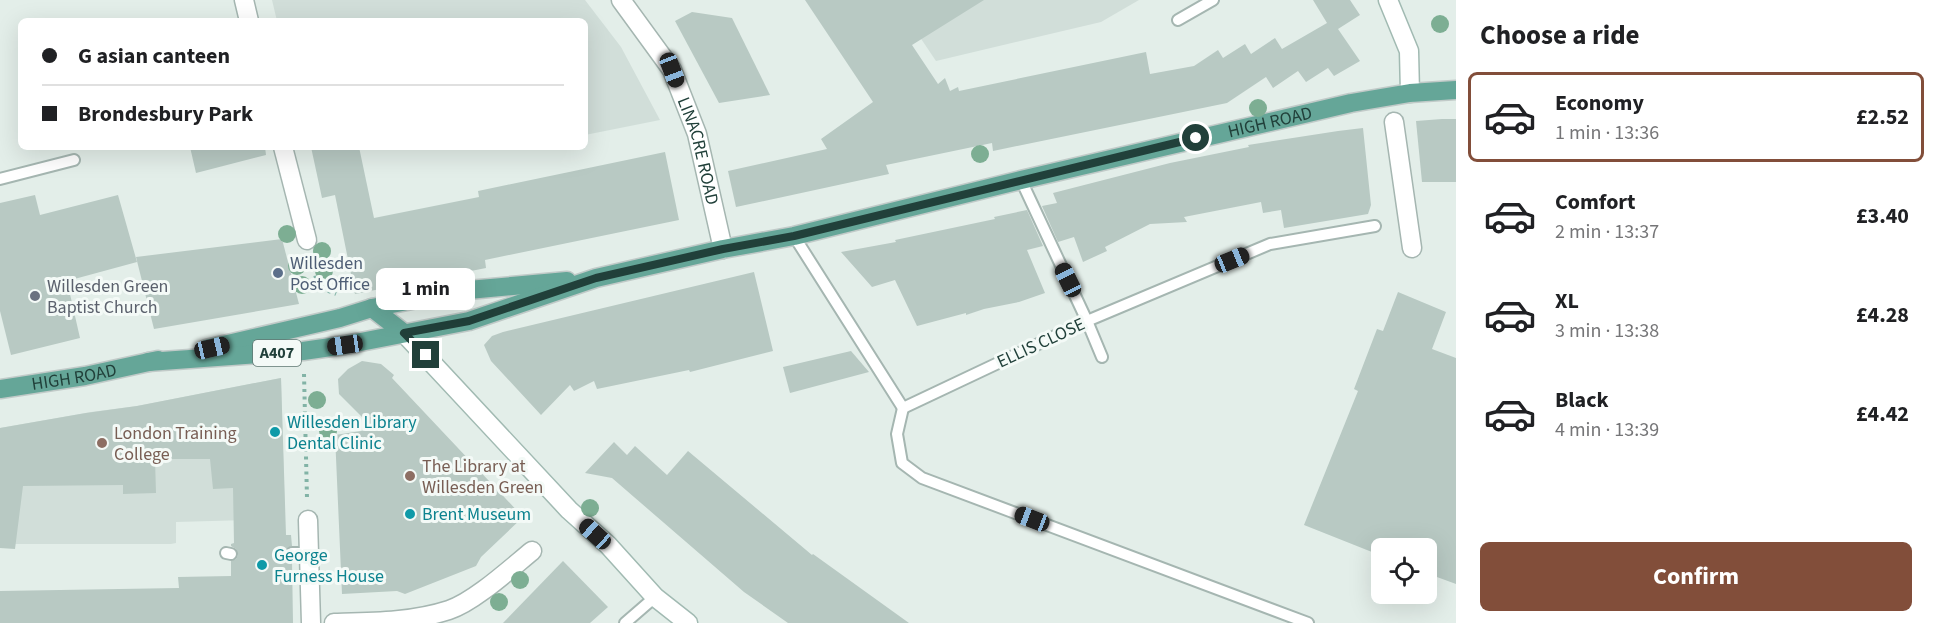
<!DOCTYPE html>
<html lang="en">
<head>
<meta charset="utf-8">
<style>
	:root { --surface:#fff; --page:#f6f6f6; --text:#202124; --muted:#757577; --line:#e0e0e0; --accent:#824e3a }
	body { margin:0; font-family:"Source Sans 3",sans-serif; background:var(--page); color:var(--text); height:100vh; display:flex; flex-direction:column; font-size:22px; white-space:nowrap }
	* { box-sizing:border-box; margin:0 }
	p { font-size:20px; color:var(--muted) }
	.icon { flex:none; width:33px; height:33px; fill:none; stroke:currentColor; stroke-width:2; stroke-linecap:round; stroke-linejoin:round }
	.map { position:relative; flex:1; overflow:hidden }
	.drawer { display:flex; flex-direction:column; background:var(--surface); width:480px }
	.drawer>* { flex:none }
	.hud { position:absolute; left:18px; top:18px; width:570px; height:132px; border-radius:9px; box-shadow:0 6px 24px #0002; display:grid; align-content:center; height:132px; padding:0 24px; background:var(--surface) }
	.tools { position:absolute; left:1371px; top:538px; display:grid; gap:12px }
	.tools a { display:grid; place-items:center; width:66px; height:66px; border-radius:9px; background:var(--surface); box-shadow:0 6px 24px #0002; font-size:30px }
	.end { position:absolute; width:27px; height:27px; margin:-14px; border:8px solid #21403a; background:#fff; box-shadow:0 0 0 3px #fff }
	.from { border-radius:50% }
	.bubble { position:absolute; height:42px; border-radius:9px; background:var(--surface); box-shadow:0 6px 24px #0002; font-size:20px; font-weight:700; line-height:42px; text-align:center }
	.car { position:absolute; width:18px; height:36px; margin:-18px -9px; border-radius:8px; box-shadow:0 0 4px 2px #0007; background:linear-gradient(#222 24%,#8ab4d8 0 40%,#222 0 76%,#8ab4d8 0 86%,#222 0) }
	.hud b { display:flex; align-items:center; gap:21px; height:57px; font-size:22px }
	.hud b+b { border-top:2px solid var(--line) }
	.hud i { width:15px; height:15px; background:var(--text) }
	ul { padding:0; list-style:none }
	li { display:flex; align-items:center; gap:18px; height:90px; margin:0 12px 9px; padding:0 12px; border:3px solid transparent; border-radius:9px }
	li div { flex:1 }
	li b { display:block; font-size:22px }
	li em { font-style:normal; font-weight:700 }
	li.selected { border-color:var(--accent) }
	li>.icon { width:54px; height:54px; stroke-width:1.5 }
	h2 { padding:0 24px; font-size:27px; line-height:72px }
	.primary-button { display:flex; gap:12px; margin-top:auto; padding:12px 24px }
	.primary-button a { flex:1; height:69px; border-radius:9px; background:var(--accent); color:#fff; font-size:24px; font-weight:700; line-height:69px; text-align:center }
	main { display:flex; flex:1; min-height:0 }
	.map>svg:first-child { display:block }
</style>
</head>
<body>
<main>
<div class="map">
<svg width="1456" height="623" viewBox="0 0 1456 623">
	<rect width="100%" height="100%" fill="#e3eee9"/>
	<g fill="#d1ded9">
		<path d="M272,0H585L621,47L660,120L585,135V21H277Z"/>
		<path d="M895,0H1139L1101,22L936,61Z"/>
		<path d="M281,378L285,519L176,522V543L171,544H0V428L91,412L137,406Z"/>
	</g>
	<g fill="#b8c9c3">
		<path d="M805,0H984L912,45L938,84L945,78L950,91L958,87L959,91L1146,52L1150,74L1194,66L1218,50L1223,58L1245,44L1251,54L1275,38L1282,49L1327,23L1313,0H1350L1360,15L1338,29L1360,61L1334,76L1328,68L1306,82L1298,71L1273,88L1266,77L1227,103L993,151L992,143L886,165L889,174L736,207L728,171L827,149L821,139L873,102Z"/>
		<path d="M692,12L732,18L770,95L719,103L675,21Z"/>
		<path d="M1442,119H1456V182H1422L1416,121Z"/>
		<path d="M1363,128L1371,205L1368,214L1284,228L1281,210L1263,213L1261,202L1184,217L1187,222L1150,224L1105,247L1107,251L1083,262L1074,237L1058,242L1042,206L1057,203L1053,193L1170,163L1249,147L1248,145L1338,131Z"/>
		<path d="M190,147H265L266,155L196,173Z"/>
		<path d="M311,147H359L374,218L479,197L478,191L665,152L679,220L485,260L486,268L355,294L335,195L322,198Z"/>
		<path d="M35,195L40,215L118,195L137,262L67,281L80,338L11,355L0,311V203Z"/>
		<path d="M1027,210L1043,246L1027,250L1045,293L1019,302L984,309L966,315V313L917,326L895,280L872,287L841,252L896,242L895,240L995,219L994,217Z"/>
		<path d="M282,239L299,304L154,329L136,257Z"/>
		<path d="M754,272L773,351L690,372L689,370L597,389L594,381L574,391L570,385L541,415L491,361L484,345L492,336L503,332Z"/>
		<path d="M1398,292L1446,312L1432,349L1456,358V584L1426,573V549H1382V556L1304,525L1358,391L1354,389L1377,329L1383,331Z"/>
		<path d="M851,351L869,372L790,393L783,367Z"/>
		<path d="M362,361L381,364L394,375L392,378L523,517L481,557L476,566L405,594L397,591L342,594L335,435L374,429L339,394L338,379L348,369Z"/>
		<path d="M281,378L286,535H291L292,546L286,549L285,554L288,559L292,561L293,623H0V591L179,588L178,577L231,576V561L236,559L238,555L236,549L231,546V544L234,543L233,488L213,489L210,459H155L156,493L123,494V485L23,486L15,549L0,548V428L86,413L137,406Z"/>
		<path d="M614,442L627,455L635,446L667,475L688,451L812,555L813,554L909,623H788L744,592L612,478L585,473Z"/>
		<path d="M563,561L608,607L590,623H503Z"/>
	</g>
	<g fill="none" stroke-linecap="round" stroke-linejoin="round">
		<g stroke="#a5b6b1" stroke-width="14">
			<g id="lane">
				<path d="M1178,20L1213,0"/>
				<path d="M0,179L74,160"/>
				<path d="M1021,180L1087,321L1102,357"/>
				<path d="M794,236L903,408L1087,321L1270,244L1375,226"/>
				<path d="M903,408L897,434L902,463L922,478L1308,623"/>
				<path d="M226,553L231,554"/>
				<path d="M292,553H309"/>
				<path d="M625,623L655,597"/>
			</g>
		</g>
		<g stroke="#a5b6b1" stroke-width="21">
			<g id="street">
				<path d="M244,0L249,21"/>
				<path id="s1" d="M621,0L672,70L697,134L723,249"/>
				<path d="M1394,122L1412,248"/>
				<path d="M283,147L307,240"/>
				<path d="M308,520L311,623"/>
				<path d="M334,623C373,622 412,622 449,610C474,602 511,568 532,551"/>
			</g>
		</g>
		<g stroke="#a1bab2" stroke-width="21">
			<g id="secondary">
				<path d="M1388,0L1409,51L1410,93"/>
				<path d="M404,333L569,510L608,545L655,597L688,623"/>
			</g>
		</g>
		<g stroke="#c1cac8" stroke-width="21">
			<g id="primary">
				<path d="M372,308L404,333"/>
				<path d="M206,349L340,318L372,308L457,291L567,281"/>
				<path id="s2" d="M148,362L303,351L345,345L469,321L596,278L723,249L794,236L1021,180L1351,103L1410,93L1456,90"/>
				<path id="s3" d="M0,389L85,376L158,360"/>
			</g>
		</g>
		<g stroke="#82b3a6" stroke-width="4" stroke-dasharray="3 4.5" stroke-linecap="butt">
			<path d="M312,261L318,287L336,294"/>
			<path d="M304,374L307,498"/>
		</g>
		<use href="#lane" stroke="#fff" stroke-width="10"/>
		<use href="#street" stroke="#fff" stroke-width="18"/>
		<use href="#secondary" stroke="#fff" stroke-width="18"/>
		<use href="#primary" stroke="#65a698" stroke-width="18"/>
	</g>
	<g fill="#7dae93">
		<circle cx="1440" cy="24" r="9"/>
		<circle cx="1258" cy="108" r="9"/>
		<circle cx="980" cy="154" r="9"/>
		<circle cx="287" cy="234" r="9"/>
		<circle cx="322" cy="251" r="9"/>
		<circle cx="297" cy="266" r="9"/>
		<circle cx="324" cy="271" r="9"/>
		<circle cx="302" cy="285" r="9"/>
		<circle cx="317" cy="400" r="9"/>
		<circle cx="328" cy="431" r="9"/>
		<circle cx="590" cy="508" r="9"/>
		<circle cx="520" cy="580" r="9"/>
		<circle cx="499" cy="602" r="9"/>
	</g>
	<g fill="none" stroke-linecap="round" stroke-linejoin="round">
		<path stroke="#21403a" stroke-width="8" d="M426,355L404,333L469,321L596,278L723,249L794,236L1196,138"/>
	</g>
	<circle fill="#5c6f8a" stroke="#f4faf7" stroke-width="2" cx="278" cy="273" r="6"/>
	<circle fill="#6b7280" stroke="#f4faf7" stroke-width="2" cx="35" cy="296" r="6"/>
	<g fill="#0f9aa8" stroke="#f4faf7" stroke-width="2">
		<circle cx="275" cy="432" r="6"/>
		<circle cx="410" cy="514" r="6"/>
		<circle cx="262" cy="565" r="6"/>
	</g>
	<g fill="#8d6e63" stroke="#f4faf7" stroke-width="2">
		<circle cx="102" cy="443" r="6"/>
		<circle cx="410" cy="476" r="6"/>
	</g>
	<g text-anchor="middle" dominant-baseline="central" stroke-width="6" stroke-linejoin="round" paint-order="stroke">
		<rect fill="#f4faf7" stroke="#607873" stroke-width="1.5" x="253" y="340" width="48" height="26" rx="4.5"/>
		<g font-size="16" font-weight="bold" fill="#21403a">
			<text x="277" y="353">A407</text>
		</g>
		<g font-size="18" fill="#21403a" stroke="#f4faf7">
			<text stroke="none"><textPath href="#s2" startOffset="1150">HIGH ROAD</textPath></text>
			<text stroke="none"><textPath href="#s1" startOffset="172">LINACRE ROAD</textPath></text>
			<text transform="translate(1041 343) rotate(-25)">ELLIS CLOSE</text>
			<text stroke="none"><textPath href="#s3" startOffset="75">HIGH ROAD</textPath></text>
		</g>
		<g font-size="18" fill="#4e5e75" stroke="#f4faf7" text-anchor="start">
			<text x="290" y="263">Willesden<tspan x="290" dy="21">Post Office</tspan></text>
		</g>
		<g font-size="18" fill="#5b616d" stroke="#f4faf7" text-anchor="start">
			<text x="47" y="286">Willesden Green<tspan x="47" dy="21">Baptist Church</tspan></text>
		</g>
		<g font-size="18" fill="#0d838f" stroke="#f4faf7" text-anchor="start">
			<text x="287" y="422">Willesden Library<tspan x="287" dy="21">Dental Clinic</tspan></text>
			<text x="422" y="514">Brent Museum</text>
			<text x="274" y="555">George<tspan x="274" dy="21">Furness House</tspan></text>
		</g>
		<g font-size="18" fill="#785e54" stroke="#f4faf7" text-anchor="start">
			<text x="114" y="433">London Training<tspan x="114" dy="21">College</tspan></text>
			<text x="422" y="466">The Library at<tspan x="422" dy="21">Willesden Green</tspan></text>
		</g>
	</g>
</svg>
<div class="tools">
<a><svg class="icon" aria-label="locate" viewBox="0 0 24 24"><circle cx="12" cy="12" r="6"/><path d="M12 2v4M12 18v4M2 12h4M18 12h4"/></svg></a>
</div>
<i class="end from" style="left:1196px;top:138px"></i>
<i class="end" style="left:426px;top:355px"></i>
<div class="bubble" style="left:376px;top:268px;width:99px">1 min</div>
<i class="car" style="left:672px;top:70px;rotate:159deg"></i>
<i class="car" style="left:1232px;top:260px;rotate:68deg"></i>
<i class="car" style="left:1068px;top:280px;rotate:334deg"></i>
<i class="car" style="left:345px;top:345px;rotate:262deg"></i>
<i class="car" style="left:212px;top:348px;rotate:77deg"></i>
<i class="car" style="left:1032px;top:519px;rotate:291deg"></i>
<i class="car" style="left:595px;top:534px;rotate:312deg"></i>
<div class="hud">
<b><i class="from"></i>G asian canteen</b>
<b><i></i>Brondesbury Park</b>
</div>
</div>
<section class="drawer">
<h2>Choose a ride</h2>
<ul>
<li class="selected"><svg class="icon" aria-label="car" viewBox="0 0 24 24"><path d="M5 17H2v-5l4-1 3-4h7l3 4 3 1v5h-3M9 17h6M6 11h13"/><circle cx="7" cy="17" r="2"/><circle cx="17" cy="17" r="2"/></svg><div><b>Economy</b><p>1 min · 13:36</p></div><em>£2.52</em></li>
<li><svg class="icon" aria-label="car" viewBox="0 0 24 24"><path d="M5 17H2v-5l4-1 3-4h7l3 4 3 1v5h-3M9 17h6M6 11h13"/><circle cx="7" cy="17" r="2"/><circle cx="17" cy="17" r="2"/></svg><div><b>Comfort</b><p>2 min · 13:37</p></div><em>£3.40</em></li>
<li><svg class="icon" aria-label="car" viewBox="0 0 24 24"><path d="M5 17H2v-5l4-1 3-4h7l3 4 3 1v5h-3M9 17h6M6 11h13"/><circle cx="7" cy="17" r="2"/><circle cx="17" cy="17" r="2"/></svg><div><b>XL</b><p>3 min · 13:38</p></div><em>£4.28</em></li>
<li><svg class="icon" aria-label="car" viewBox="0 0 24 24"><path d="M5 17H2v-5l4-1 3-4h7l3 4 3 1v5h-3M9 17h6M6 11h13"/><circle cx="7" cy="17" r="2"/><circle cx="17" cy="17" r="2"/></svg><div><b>Black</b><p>4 min · 13:39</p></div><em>£4.42</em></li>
</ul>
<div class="primary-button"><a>Confirm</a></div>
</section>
</main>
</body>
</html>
